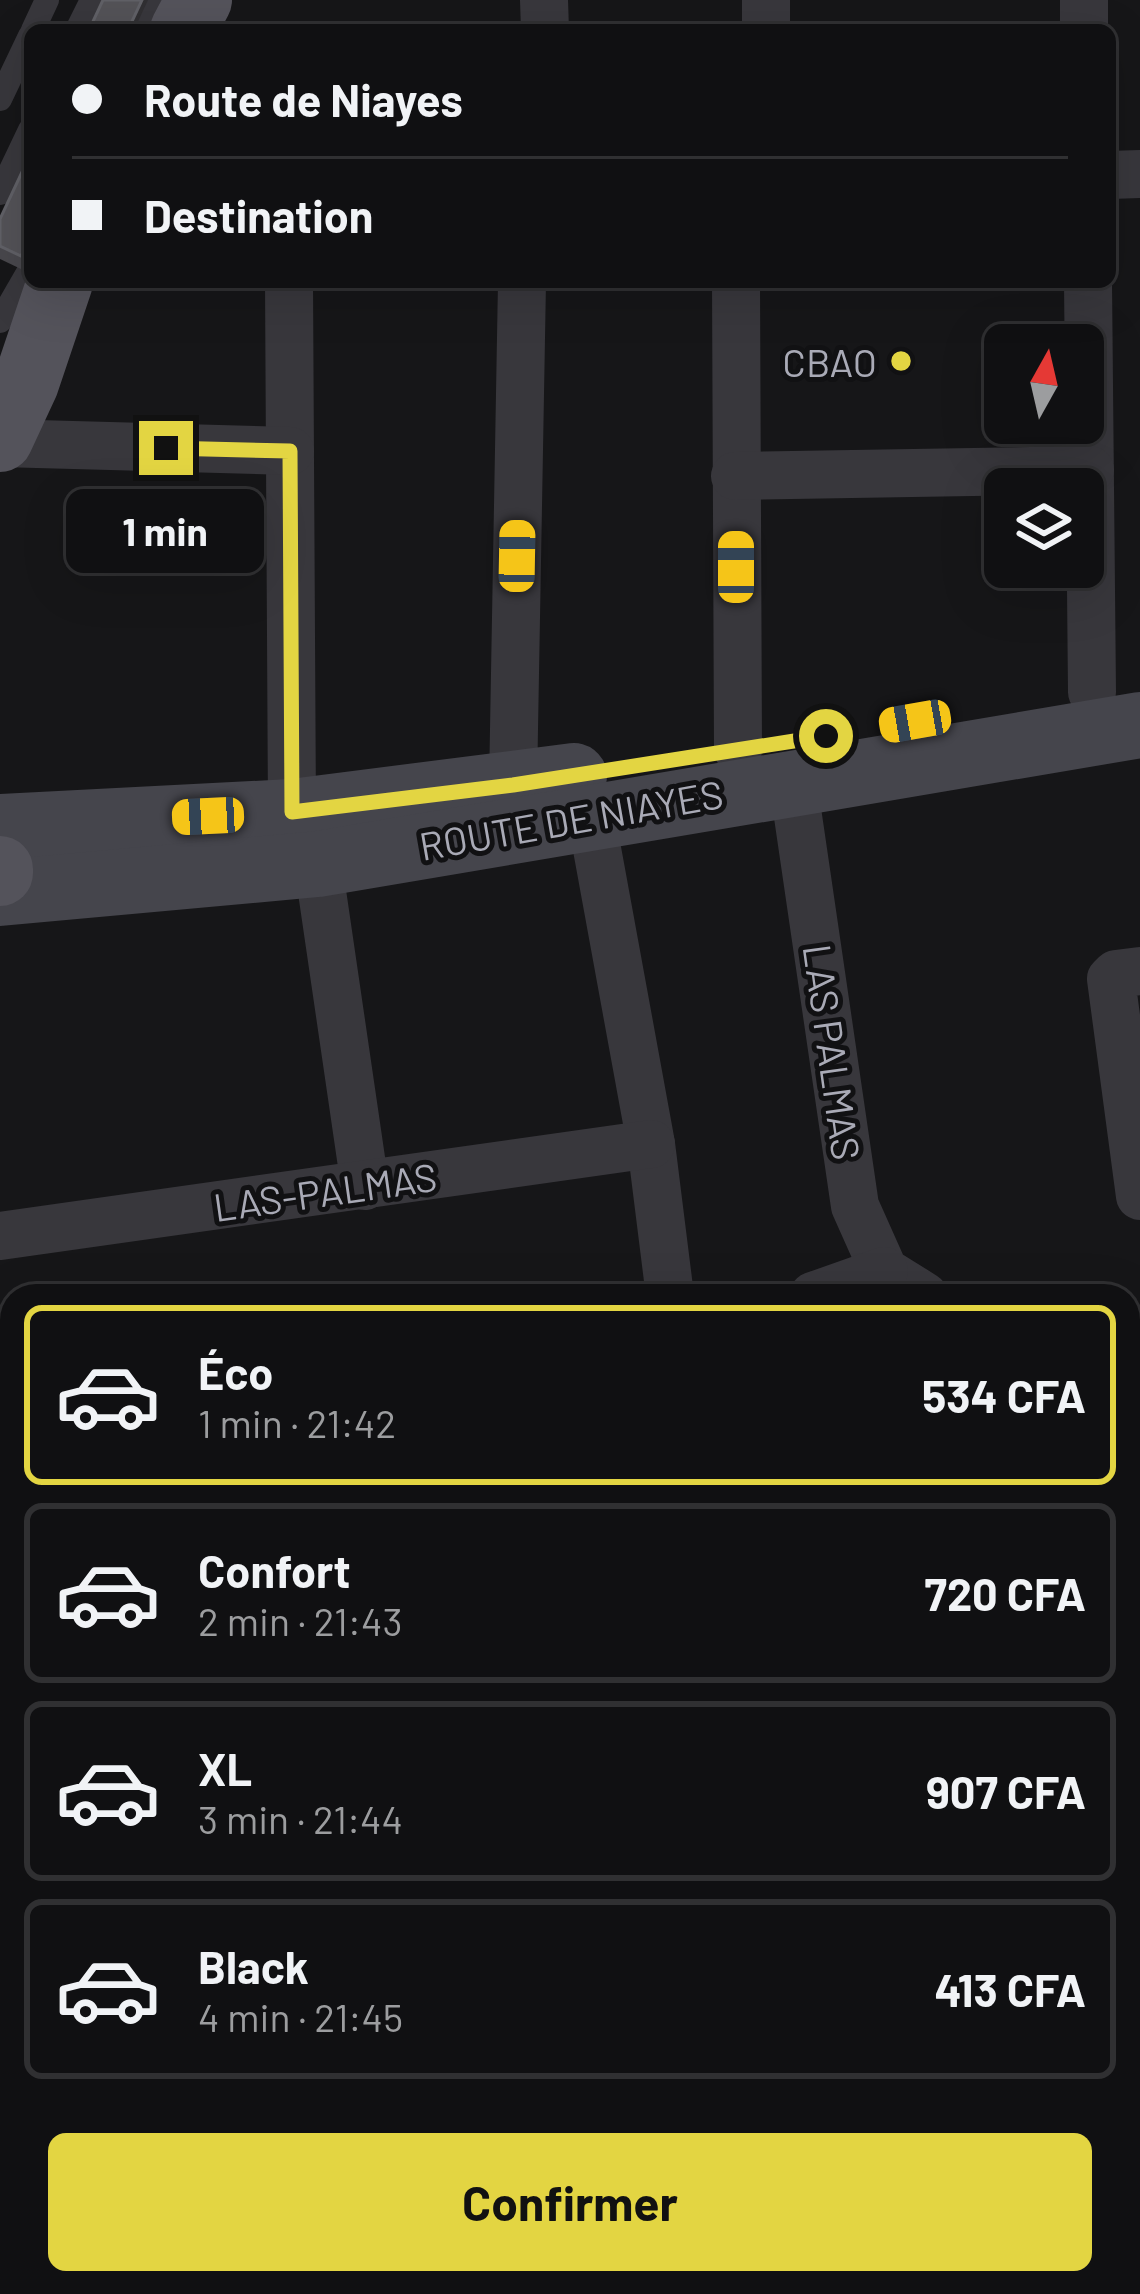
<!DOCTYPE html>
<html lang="fr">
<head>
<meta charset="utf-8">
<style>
	:root { --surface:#101012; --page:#19191b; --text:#f1f3f6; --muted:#9c9d9f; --line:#303032; --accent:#e3d542 }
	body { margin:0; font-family:Barlow,sans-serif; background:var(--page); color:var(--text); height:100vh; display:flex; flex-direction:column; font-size:45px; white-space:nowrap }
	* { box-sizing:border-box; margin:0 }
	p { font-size:39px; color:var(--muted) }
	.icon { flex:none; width:66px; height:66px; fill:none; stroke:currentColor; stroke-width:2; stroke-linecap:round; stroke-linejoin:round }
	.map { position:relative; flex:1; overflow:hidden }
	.sheet { position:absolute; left:0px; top:1284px; width:1140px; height:1011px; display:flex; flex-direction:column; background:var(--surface); border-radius:36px 36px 0 0; box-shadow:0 12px 48px #0002,0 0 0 3px var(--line) }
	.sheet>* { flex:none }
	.banner { position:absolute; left:24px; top:24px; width:1092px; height:264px; border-radius:18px; box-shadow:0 12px 48px #0002,0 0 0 3px var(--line); display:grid; align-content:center; height:264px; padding:0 48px; background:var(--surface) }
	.needle { width:78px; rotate:8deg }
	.tools { position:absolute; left:984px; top:324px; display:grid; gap:24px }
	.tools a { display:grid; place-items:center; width:120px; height:120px; border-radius:18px; background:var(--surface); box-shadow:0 12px 48px #0002,0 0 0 3px var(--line); font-size:60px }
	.end { position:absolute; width:54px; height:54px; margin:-27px; border:15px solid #e3d542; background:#111; box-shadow:0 0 0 6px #111 }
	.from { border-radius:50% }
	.bubble { position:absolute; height:84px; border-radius:18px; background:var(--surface); box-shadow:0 12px 48px #0002,0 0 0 3px var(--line); font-size:39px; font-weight:700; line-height:84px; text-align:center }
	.car { position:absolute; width:36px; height:72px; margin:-36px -18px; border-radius:15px; box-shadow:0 0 9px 3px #0007; background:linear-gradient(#f5c518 24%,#345 0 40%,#f5c518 0 76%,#345 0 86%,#f5c518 0) }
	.banner b { display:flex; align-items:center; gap:42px; height:114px; font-size:45px }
	.banner b+b { border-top:3px solid var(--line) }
	.banner i { width:30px; height:30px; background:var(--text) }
	ul { padding:21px 0 0; list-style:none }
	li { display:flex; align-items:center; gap:36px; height:180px; margin:0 24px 18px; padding:0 24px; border:6px solid var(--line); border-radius:18px }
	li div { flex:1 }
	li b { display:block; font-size:45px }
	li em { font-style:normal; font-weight:700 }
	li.current { border-color:var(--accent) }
	li>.icon { width:108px; height:108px; stroke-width:1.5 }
	.button { display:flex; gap:24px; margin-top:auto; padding:24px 48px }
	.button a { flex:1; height:138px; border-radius:18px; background:var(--accent); color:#111; font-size:48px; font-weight:700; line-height:138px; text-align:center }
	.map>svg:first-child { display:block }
</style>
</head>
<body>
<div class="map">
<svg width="1140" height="2294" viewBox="0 0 1140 2294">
	<rect width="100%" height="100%" fill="#161618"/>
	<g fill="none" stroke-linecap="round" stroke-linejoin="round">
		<path stroke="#3d3d43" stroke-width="8" stroke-dasharray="6 9" stroke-linecap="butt" d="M231,2294L237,2283"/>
		<g stroke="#38373c" stroke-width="24">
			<path d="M33,30L47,0"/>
			<path d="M77,30L92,0"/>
			<path d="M145,30L160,0"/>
			<path d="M0,99L30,36"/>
			<path d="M0,193L30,130"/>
			<path d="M0,321L30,269"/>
			<path d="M0,1340L12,1354"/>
		</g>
		<g stroke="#38373c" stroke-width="48">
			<path d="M544,0L545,30"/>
			<path d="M766,0V30"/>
			<path d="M1084,0V30"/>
			<path d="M1110,175L1140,174"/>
			<path d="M289,282L292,812"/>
			<path d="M736,282L738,750"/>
			<path d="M1088,282L1092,692"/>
			<path d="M0,443L290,451"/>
			<path d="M735,476L1090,470"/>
			<path d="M793,782L855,1206L884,1271L924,1296"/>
			<path d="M513,785L522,282"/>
			<path d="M591,816L651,1144L670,1296"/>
			<path d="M318,864L365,1186"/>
			<path d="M1140,971L1116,974L1111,979L1140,1196"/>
			<path d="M0,1236L651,1144"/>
			<path d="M813,1296L884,1271"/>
			<path d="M1128,1421L1140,1429"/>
			<path d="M0,1489L12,1488"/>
			<path d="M1128,1641L1140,1581"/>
			<path d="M0,1771L12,1769"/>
			<path d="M0,2019H12"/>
			<path d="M0,2162L12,2126"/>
			<path d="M0,2210L12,2213"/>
			<path d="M81,2294L85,2283"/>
			<path d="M611,2294L618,2283"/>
			<path d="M948,2294L960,2283"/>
		</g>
		<g stroke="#45454c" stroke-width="66">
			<path d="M0,827L292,812L574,776"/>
			<path d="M0,893L318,864L1140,725"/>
		</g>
		<g stroke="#54535b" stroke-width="66">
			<path d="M183,30L199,0"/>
			<path d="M0,439L26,383L60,282"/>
			<path d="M0,869V873"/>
		</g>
	</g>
	<path fill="#48474c" d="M30,155L21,269L0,259V219Z"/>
	<g fill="#302f32">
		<path d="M142,0H148L134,30H128Z"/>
		<path d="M30,238V250L21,269V256Z"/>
	</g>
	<g fill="#535257" stroke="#606066" stroke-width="3">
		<path d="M103,0H142L128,30H89Z"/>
		<path d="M30,155V238L21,256L0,246V219Z"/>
	</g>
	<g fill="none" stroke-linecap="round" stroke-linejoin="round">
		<path stroke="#e3d542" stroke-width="15" d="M166,448L290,451L292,812L513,785L826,736"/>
	</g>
	<circle fill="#e3d542" stroke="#111113" stroke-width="4.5" cx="901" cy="361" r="12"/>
	<g text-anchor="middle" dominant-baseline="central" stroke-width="10" stroke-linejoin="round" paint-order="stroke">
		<g font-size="39" fill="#a9aab6" stroke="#111113" text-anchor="end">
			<text x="877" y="361">CBAO</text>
		</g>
		<g font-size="39" fill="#a9aab6" stroke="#111113">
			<text transform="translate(571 819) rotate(-10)">ROUTE DE NIAYES</text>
			<text transform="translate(833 1052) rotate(82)">LAS PALMAS</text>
			<text transform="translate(325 1191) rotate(-8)">LAS-PALMAS</text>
		</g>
	</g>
</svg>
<div class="tools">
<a><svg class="needle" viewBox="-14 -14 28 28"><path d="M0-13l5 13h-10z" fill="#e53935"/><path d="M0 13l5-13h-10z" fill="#9c9d9f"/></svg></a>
<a><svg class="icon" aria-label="layers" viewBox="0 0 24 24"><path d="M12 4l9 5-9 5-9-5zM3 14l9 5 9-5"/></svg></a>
</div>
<i class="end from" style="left:826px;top:736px"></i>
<i class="end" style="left:166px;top:448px"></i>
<div class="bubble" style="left:66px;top:489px;width:198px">1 min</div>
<i class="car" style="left:517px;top:556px;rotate:1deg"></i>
<i class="car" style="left:736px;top:567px;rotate:0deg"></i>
<i class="car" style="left:915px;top:721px;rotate:260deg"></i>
<i class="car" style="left:208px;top:816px;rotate:267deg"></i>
<div class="banner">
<b><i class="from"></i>Route de Niayes</b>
<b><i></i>Destination</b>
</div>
<section class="sheet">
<ul>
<li class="current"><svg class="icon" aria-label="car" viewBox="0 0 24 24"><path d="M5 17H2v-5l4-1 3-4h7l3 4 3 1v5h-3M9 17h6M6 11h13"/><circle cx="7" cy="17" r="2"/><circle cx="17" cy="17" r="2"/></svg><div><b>Éco</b><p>1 min · 21:42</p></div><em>534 CFA</em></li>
<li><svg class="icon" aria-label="car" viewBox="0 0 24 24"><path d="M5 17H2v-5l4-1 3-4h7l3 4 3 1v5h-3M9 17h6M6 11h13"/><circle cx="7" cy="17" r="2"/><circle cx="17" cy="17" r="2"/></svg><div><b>Confort</b><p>2 min · 21:43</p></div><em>720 CFA</em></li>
<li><svg class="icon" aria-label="car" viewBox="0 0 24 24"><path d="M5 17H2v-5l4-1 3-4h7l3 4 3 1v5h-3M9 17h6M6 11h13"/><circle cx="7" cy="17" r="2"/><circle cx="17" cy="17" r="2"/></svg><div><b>XL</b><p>3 min · 21:44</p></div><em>907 CFA</em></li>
<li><svg class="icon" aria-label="car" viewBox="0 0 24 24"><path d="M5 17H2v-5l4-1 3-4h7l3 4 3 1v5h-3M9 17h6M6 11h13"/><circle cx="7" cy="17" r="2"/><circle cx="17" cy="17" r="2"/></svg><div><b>Black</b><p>4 min · 21:45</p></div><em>413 CFA</em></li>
</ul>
<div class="button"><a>Confirmer</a></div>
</section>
</div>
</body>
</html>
